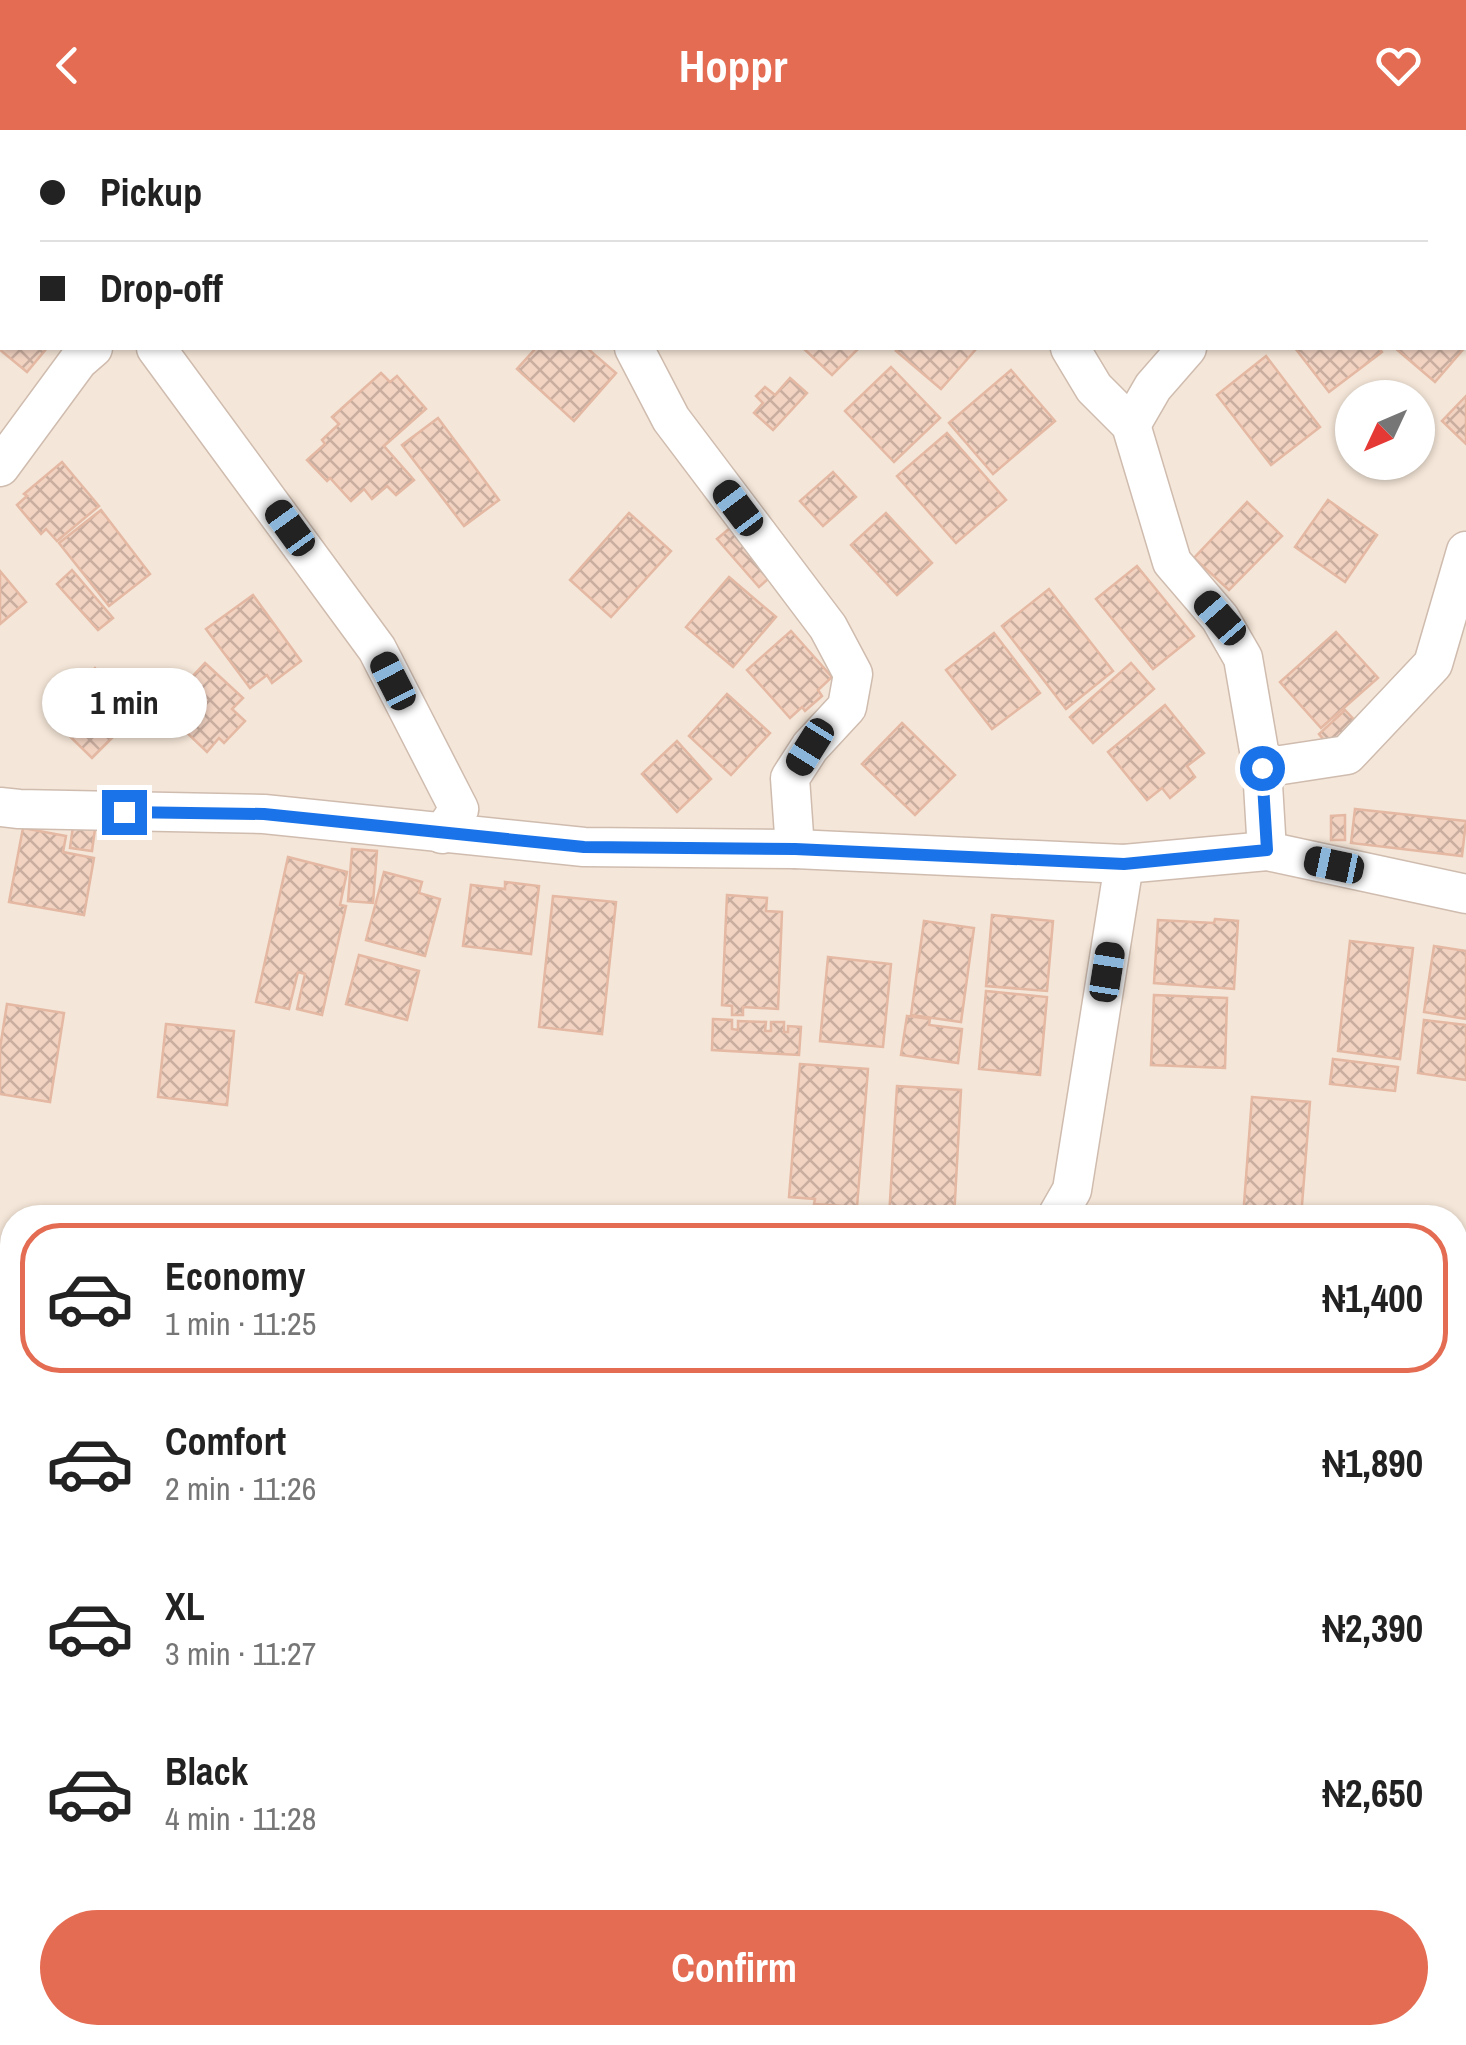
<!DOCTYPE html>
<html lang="en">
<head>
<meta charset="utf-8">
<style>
	:root { --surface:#fff; --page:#f6f6f6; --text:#222; --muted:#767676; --line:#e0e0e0; --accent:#e46c52 }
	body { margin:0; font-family:"Archivo Narrow",sans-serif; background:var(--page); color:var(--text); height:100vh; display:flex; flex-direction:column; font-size:38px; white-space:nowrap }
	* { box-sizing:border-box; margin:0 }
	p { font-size:32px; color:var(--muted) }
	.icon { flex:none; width:55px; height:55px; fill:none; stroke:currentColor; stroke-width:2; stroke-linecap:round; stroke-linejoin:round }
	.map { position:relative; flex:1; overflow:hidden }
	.details { position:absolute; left:0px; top:1075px; width:1468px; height:840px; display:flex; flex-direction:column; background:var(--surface); border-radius:40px 40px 0 0; box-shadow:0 2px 8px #0004 }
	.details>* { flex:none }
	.banner { position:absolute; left:0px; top:0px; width:1468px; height:220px; box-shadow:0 2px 8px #0004; display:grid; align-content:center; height:220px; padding:0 40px; background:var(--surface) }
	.needle { width:65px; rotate:226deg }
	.tools { position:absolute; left:1335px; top:250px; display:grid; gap:20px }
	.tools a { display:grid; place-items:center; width:100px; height:100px; border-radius:50%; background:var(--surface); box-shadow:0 2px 8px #0004; font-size:50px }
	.end { position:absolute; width:45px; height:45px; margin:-22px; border:12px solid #1a73e8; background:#fff; box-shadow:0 0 0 5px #fff }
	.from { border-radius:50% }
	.bubble { position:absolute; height:70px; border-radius:35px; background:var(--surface); box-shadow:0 2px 8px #0004; font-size:32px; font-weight:800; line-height:70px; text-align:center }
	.car { position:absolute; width:30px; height:60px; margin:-30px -15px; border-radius:12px; box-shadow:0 0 8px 2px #0007; background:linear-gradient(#222 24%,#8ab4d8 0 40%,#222 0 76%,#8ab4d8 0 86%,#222 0) }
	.banner b { display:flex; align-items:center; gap:35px; height:95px; font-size:38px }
	.banner b+b { border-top:2px solid var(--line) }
	.banner i { width:25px; height:25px; background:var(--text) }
	ul { padding:18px 0 0; list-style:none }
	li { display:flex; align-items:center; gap:30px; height:150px; margin:0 20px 15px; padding:0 20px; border:5px solid transparent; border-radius:40px }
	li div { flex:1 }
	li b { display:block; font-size:38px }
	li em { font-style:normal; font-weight:800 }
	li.current { border-color:var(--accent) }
	li>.icon { width:90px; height:90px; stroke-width:1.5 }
	.button { display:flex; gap:20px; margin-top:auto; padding:20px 40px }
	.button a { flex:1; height:115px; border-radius:60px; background:var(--accent); color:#fff; font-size:40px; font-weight:800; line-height:115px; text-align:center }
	header { display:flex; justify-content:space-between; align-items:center; height:130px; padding:0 40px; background:var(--accent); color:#fff; font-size:45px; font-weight:800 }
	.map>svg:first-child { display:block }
</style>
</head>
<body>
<header><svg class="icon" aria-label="back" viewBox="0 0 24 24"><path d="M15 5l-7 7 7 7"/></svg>Hoppr<svg class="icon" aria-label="heart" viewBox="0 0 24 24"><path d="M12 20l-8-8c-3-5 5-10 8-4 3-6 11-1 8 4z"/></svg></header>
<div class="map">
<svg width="1466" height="1915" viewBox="0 0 1466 1915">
	<defs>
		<pattern id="building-cross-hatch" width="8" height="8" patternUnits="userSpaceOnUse" patternTransform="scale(2.5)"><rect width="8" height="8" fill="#f2d3c2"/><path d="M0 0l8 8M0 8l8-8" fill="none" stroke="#c9aea0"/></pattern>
	</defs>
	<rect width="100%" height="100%" fill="#fcf5ea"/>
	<path fill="#f4e6d8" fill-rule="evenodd" d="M0,0H1466V1915H0ZM2,2H1465V218H2ZM1352,268H1418V332H1352ZM12,1088H1455V1902H12Z"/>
	<g fill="url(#building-cross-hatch)" stroke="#e4b8a2" stroke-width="2.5">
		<path d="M603,0H694L692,2H606Z"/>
		<path d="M758,0H825L823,2H761Z"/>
		<path d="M840,0H915L917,2H837Z"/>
		<path d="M1232,0H1325L1327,2H1233Z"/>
		<path d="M1130,1L1222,0V1L1132,2Z"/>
		<path d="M1465,156L1466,216L1435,252L1395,218H1465Z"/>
		<path d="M2,166V218H47L27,242L0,220V169Z"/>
		<path d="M536,218H587L616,243L574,291L517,239Z"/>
		<path d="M803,218H859L832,245Z"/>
		<path d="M899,218H977L941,259L896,221Z"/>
		<path d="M1295,218H1379L1382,222L1329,262Z"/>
		<path d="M1266,226L1320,297L1271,335L1217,265Z"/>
		<path d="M891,237L940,288L894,332L845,281Z"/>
		<path d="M1011,240L1055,291L993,344L949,293Z"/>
		<path d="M381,243L390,252L397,246L426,279L384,316L414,350L396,365L387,356L372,369L364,359L351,371L330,348L327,351L307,330L325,314L322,310L339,294L332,287Z"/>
		<path d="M790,248L807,263L773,300L754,283L763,273L756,266L765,257L775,265Z"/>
		<path d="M1466,266V314L1442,291Z"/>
		<path d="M438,288L499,370L464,396L402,315Z"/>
		<path d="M947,303L1006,370L956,413L897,346Z"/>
		<path d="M62,332L99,376L57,411L46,399L41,404L17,375L27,366L24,364Z"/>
		<path d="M833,342L856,367L823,396L800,371Z"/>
		<path d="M1328,370L1377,405L1345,452L1295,417Z"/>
		<path d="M1247,372L1282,406L1229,460L1194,428Z"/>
		<path d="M101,380L150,444L109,476L59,413Z"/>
		<path d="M629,383L671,421L611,487L570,450Z"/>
		<path d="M886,383L932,433L897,465L851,415Z"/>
		<path d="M736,393L777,441L759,457L717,409Z"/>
		<path d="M1137,436L1194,506L1153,539L1096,469Z"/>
		<path d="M72,440L113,488L98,500L57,454Z"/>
		<path d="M0,441L26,472L0,494Z"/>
		<path d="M729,447L776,487L733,537L686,497Z"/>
		<path d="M1049,459L1113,541L1066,579L1002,496Z"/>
		<path d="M253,465L301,531L272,553L267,545L250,558L206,499Z"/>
		<path d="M791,501L832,547L818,560L822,566L805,581L802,577L790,588L747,540Z"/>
		<path d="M1336,502L1378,548L1321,598L1280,552Z"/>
		<path d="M994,503L1040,563L992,599L946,540Z"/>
		<path d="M205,533L243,568L232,579L245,591L224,613L219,608L207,622L162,579Z"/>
		<path d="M1131,533L1154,559L1093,613L1070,587Z"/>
		<path d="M95,538L138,582L92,628L48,585Z"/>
		<path d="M727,564L770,603L731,645L689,606Z"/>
		<path d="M1165,575L1204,623L1187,636L1195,647L1170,668L1162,658L1147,670L1108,622Z"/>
		<path d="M1345,580L1359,595L1332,620L1319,604Z"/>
		<path d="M902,593L955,645L915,685L862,634Z"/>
		<path d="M677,611L711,649L677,682L642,644Z"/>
		<path d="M1355,679L1466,691L1462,726L1351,713Z"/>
		<path d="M1345,685V710H1331V686Z"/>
		<path d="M73,696L95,699L92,721L70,718Z"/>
		<path d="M23,698L66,706L63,722L94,728L84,785L9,772Z"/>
		<path d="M352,719L377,721L373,773L348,771Z"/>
		<path d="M288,727L347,742L340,775L346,776L322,885L297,879L305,844L298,842L289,879L256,872Z"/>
		<path d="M384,742L422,752L419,763L440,769L425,826L366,810Z"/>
		<path d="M505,752L539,756L531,824L463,816L471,755L505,759Z"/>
		<path d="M727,765L767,768L766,781L782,782L778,879L743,877V885H732V876L722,875Z"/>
		<path d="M553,766L616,772L602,904L539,897Z"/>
		<path d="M992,785L1053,791L1047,861L986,856Z"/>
		<path d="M1215,789L1238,791L1234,859L1154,853L1158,790L1214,793Z"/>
		<path d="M924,791L974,798L961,892L911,885Z"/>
		<path d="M1350,811L1413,818L1400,929L1338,921Z"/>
		<path d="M1434,816L1466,821V889L1424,882Z"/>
		<path d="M359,825L419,841L407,890L346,874Z"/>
		<path d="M828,827L891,834L883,917L820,911Z"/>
		<path d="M986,861L1047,867L1040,945L979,939Z"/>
		<path d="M1154,865L1227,868L1225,938L1151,935Z"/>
		<path d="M7,874L64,883L50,972L0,964V918Z"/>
		<path d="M907,886L930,889L929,895L962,899L958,933L901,925Z"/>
		<path d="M713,889L732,890V899L738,900V891L766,892L765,901H771V892H784V902H788V896L801,897L799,925L712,920Z"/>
		<path d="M1424,890L1466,895V950L1418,943Z"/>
		<path d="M166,894L234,901L227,975L158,967Z"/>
		<path d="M1333,929L1398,937L1395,961L1330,954Z"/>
		<path d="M800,934L868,939L857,1077L814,1074L815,1069L789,1067Z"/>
		<path d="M897,956L961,960L954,1088L889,1087Z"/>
		<path d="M1252,967L1310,972L1301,1088H1243Z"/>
		<path d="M0,1187L12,1189V1262L0,1260Z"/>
		<path d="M1455,1235L1466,1238V1308L1455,1305Z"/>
		<path d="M0,1274L12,1275V1334L0,1333Z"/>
		<path d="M1455,1316L1466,1318V1381L1455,1378Z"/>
		<path d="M0,1374L12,1377V1440L0,1438Z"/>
		<path d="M1466,1484V1538L1455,1535V1526Z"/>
		<path d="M0,1715L12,1717V1777L0,1774Z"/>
		<rect x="1455" y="1806" width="11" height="67"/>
		<path d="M1466,1889V1915H1439L1438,1902H1455V1890Z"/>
		<path d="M472,1902H542V1906H553L552,1915H471Z"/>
		<path d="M1100,1902H1161L1162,1915H1100Z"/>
		<path d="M1180,1902H1250V1915H1181Z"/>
		<path d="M1271,1902H1304V1908L1271,1909Z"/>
	</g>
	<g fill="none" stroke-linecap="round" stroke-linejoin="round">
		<g stroke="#cfbcaf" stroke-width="41">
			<g id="street">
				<path d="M383,0L395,2"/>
				<path d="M504,0L506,2"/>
				<path d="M540,0L544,2"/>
				<path d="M942,0L943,2"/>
				<path d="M1410,2L1413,0"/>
				<path d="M0,32L2,35"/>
				<path d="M156,218L377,519L459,679L442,704"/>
				<path d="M634,218L671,289L828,497L853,544L847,577L810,617L790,648L795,719"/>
				<path d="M1070,218L1094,258L1131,295L1172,432L1220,488L1243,528L1262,638L1267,721"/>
				<path d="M1131,295L1153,257L1187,218"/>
				<path d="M0,337L78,231L93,218"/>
				<path d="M1262,638L1347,625L1433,534L1466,421"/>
				<path d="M0,677L19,679L264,684L584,717L795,719L1124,734L1267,721L1466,764"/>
				<path d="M1056,1088L1072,1060L1124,734"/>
				<path d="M1455,1217L1466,1219"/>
				<path d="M1455,1578L1466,1580"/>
				<path d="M583,1915L590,1902"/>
			</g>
		</g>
		<use href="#street" stroke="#fff" stroke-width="38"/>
	</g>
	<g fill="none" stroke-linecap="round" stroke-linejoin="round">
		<path stroke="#1a73e8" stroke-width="12" d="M124,682L264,684L584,717L795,719L1124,734L1267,720L1262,638"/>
	</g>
</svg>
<div class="tools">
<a><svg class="needle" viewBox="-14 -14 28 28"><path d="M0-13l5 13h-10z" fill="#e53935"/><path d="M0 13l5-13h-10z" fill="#767676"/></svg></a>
</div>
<i class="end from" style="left:1262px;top:638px"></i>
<i class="end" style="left:124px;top:682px"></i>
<div class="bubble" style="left:42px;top:538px;width:165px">1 min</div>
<i class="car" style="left:738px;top:378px;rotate:323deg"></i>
<i class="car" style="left:290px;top:398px;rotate:324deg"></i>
<i class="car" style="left:1220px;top:488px;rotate:319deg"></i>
<i class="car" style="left:393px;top:551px;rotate:333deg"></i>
<i class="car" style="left:810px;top:617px;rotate:212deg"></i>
<i class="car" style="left:1334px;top:735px;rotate:282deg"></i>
<i class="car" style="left:1107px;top:842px;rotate:9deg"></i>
<div class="banner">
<b><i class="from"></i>Pickup</b>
<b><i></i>Drop-off</b>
</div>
<section class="details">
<ul>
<li class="current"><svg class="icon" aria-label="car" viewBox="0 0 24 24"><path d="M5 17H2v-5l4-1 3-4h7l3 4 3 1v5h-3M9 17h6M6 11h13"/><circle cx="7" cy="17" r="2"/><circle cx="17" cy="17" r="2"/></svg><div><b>Economy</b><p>1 min · 11:25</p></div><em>₦1,400</em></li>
<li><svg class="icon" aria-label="car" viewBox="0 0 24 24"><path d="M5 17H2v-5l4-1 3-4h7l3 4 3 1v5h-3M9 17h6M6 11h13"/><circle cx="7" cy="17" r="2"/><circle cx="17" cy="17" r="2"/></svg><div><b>Comfort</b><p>2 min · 11:26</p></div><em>₦1,890</em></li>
<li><svg class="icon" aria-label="car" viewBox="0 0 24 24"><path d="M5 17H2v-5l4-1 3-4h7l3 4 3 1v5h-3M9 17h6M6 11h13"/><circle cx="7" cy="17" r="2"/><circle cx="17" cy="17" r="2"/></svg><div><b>XL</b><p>3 min · 11:27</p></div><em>₦2,390</em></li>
<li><svg class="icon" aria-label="car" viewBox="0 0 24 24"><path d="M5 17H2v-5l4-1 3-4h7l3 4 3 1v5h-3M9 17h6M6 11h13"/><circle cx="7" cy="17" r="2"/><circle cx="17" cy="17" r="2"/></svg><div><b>Black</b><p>4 min · 11:28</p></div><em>₦2,650</em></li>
</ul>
<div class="button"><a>Confirm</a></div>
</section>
</div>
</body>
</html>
